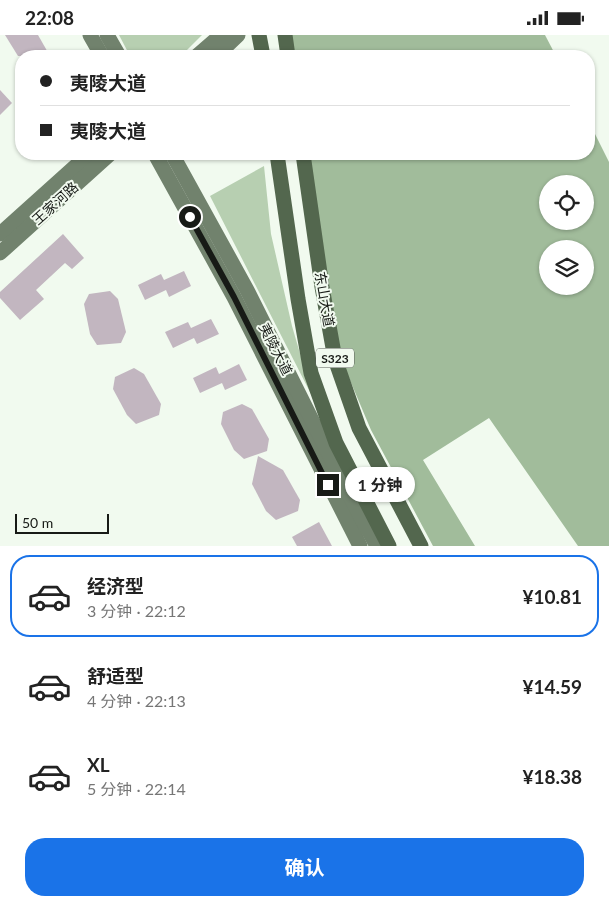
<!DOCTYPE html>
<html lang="zh">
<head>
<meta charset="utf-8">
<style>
	:root { --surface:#fff; --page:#f2f2f2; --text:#222; --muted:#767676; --line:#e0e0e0; --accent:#1a73e8 }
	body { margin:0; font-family:Lato,"Noto Sans SC",sans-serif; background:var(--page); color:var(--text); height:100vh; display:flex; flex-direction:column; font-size:19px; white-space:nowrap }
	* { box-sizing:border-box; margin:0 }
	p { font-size:16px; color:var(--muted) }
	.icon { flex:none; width:28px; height:28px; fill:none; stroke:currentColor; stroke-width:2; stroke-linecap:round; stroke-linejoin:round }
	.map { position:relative; height:511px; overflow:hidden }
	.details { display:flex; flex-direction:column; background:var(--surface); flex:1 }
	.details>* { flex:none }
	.banner { position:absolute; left:15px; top:15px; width:580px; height:110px; border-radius:20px; box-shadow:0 1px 4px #0004; display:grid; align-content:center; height:110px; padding:0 25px; background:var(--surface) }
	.buttons { position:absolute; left:539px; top:140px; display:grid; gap:10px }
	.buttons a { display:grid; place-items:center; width:55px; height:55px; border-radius:50%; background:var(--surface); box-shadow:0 1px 4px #0004; font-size:25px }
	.scale { position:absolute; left:15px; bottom:12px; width:94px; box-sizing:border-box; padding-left:5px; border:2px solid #171a16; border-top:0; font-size:14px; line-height:18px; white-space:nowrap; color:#171a16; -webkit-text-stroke:4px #f1faef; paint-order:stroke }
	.end { position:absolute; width:22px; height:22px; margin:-11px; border:6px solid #171a16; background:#fff; box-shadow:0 0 0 2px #fff }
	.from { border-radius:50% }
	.bubble { position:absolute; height:35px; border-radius:18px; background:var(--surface); box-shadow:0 1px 4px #0004; font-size:16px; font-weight:700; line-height:35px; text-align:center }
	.banner b { display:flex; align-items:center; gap:18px; height:48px; font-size:19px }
	.banner b+b { border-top:1px solid var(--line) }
	.banner i { width:12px; height:12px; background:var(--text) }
	ul { padding:9px 0 0; list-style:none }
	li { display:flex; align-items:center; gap:15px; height:82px; margin:0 10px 8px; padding:0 15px; border:2px solid transparent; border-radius:20px }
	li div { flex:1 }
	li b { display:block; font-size:19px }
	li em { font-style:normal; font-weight:700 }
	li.active { border-color:var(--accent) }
	li>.icon { width:45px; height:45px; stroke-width:1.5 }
	.button { display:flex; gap:10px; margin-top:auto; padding:10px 25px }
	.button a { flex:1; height:58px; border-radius:20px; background:var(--accent); color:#fff; font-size:20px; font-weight:700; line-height:58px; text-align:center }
	.status { display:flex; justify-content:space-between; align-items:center; height:35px; padding:0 25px; background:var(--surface); direction:ltr }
	.status svg { height:14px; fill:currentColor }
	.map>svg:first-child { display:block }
</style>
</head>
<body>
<div class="status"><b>22:08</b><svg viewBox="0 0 49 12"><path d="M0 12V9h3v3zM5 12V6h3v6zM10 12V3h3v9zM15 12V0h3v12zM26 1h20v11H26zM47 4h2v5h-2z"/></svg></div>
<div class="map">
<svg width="609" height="511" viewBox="0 0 609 511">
	<rect width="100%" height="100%" fill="#f1faef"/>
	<g fill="#b7cfb1">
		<path d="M119,0H202L181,21H130Z"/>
		<path d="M264,131L271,199L292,291L313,363L210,161Z"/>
	</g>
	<g fill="#a1bc9b" fill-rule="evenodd">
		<path d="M288,0H545L556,21H292Z"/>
		<path d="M589,87L609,127V511H578L489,383L423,425L475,511H433L371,395L341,324L307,119H589ZM548,149H585V186H548ZM548,214H585V251H548Z"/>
	</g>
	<g fill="#c2b6c0">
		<path d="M5,0H38L50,21H18Z"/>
		<path d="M0,55L12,68L0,80Z"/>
		<path d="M63,199L84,223L72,234L65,228L36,255L44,264L20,285L0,263V257Z"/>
		<path d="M184,236L191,251L169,262L166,255L145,265L138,250L161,239L164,245Z"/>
		<path d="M110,256L118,264L126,297L121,308L97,310L90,299L84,269L89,259Z"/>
		<path d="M211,284L219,299L197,309L194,303L173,313L165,297L188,287L191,293Z"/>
		<path d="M239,329L247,345L225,355L222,348L200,358L193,343L216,332L219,339Z"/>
		<path d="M134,333L144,339L161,369L159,380L136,389L127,380L113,354L115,342Z"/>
		<path d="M242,369L252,374L269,404L267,416L244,424L234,415L221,389L223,377Z"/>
		<path d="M258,421L283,435L300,465L298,476L276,485L266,476L252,449Z"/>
		<path d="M319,487L332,511H297L292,502Z"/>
	</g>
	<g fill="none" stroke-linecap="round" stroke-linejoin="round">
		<g stroke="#71826d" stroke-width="15">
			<path d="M90,0L102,21"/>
			<path d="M107,0L119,21"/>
			<path d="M197,21L221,0"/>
			<path d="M216,21L238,0"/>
			<path d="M155,119L234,262L360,511"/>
			<path d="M172,119L247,255L358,477L377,511"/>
			<path d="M0,199L89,119"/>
			<path d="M0,218L110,119"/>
		</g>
		<g stroke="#53674e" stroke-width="15">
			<path d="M259,0L263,21"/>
			<path d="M285,0L288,21"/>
			<path d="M277,119L298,264L311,338L336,408L389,511"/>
			<path d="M303,119L322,252L335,324L359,393L421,511"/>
		</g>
	</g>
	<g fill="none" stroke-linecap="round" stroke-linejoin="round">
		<path stroke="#171a16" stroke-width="6" d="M190,182L234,262L328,450"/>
	</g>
	<g text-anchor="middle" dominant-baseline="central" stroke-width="4" stroke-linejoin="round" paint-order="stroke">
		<rect fill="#f1faef" stroke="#585d57" stroke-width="1" x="316" y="313.5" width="38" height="19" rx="4"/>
		<g font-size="12" font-weight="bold" fill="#171a16">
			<text x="335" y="323">S323</text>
		</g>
		<g font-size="14" fill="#171a16" stroke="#f1faef">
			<text transform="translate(55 168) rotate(-42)">王家河路</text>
			<text transform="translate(325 264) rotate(80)">东山大道</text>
			<text transform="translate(276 314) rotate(63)">夷陵大道</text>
		</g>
	</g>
</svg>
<div class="buttons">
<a><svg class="icon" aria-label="locate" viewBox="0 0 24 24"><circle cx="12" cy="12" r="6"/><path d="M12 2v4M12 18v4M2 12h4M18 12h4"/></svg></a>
<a><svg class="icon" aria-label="layers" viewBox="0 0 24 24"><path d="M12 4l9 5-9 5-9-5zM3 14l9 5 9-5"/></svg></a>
</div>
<div class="scale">50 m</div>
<i class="end from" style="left:190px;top:182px"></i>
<i class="end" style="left:328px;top:450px"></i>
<div class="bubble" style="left:345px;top:432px;width:70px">1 分钟</div>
<div class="banner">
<b><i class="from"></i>夷陵大道</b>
<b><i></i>夷陵大道</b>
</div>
</div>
<section class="details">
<ul>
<li class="active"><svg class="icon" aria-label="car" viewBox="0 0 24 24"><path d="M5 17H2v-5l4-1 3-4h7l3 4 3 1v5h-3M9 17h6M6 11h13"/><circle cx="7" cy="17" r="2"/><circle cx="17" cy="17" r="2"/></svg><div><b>经济型</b><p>3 分钟 · 22:12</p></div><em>¥10.81</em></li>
<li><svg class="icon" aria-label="car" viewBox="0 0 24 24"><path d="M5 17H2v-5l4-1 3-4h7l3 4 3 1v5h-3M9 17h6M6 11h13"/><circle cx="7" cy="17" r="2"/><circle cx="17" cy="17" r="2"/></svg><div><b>舒适型</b><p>4 分钟 · 22:13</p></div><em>¥14.59</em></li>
<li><svg class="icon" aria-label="car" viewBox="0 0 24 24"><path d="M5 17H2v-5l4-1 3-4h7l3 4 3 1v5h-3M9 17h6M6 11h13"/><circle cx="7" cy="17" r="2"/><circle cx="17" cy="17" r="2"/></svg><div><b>XL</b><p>5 分钟 · 22:14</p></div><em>¥18.38</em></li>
</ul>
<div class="button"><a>确认</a></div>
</section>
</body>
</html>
